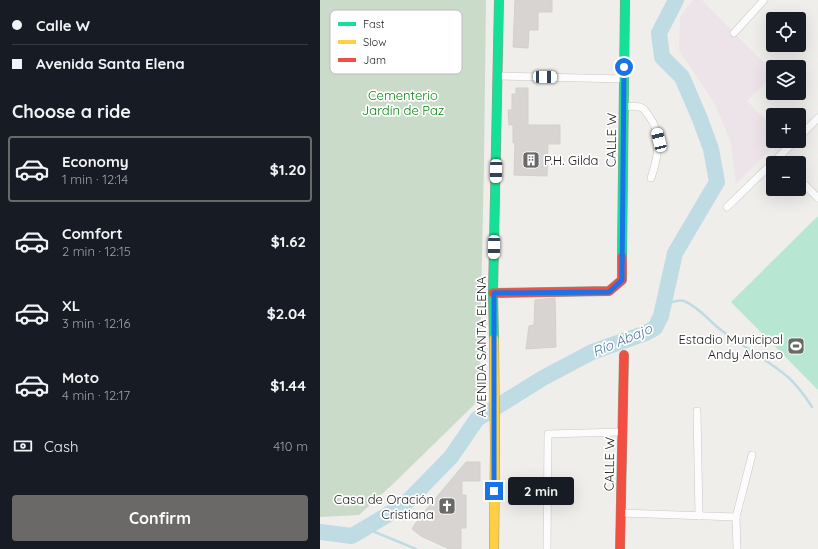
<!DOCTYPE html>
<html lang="en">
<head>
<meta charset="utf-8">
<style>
	:root { --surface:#171b24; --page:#20242c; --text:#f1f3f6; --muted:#9ea1a6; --line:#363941; --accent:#6a6968 }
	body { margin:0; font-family:Quicksand,sans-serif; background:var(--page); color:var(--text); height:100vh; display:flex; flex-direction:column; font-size:15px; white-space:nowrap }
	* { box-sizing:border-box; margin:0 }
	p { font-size:13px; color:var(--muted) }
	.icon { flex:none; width:22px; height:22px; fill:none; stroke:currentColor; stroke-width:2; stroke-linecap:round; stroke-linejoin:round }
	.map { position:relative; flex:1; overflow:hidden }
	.sheet { display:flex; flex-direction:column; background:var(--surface); width:320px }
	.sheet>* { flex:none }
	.guide { display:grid; align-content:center; height:88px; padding:0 12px; background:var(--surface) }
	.fabs { position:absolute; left:446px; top:12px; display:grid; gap:8px }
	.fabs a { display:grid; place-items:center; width:40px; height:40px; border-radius:4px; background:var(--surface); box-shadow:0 4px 16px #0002; font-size:20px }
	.end { position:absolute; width:18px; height:18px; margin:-9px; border:5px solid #1a73e8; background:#fff; box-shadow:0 0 0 2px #fff }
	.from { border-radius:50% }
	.bubble { position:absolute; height:28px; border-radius:4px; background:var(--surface); box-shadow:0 4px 16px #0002; font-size:13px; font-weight:700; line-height:28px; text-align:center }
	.car { position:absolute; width:12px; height:24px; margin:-12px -6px; border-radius:5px; box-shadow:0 0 3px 1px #0007; background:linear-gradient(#fff 24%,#345 0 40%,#fff 0 76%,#345 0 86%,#fff 0) }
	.guide b { display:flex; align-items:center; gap:14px; height:38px; font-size:15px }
	.guide b+b { border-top:1px solid var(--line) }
	.guide i { width:10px; height:10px; background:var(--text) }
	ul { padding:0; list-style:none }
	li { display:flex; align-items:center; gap:12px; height:66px; margin:0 8px 6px; padding:0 4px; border:2px solid transparent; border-radius:4px }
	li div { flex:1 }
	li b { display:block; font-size:15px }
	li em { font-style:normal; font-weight:700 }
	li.active { border-color:var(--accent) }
	li>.icon { width:36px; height:36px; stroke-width:1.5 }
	h2 { padding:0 12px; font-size:18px; line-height:48px }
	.pay { display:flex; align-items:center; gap:10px; height:44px; padding:0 12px; font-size:15px }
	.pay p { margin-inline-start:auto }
	.button { display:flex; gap:8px; margin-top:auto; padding:8px 12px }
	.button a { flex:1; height:46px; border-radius:4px; background:var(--accent); color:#fff; font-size:16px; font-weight:700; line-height:46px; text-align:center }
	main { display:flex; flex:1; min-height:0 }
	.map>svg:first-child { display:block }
</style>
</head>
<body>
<main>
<section class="sheet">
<div class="guide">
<b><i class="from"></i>Calle W</b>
<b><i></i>Avenida Santa Elena</b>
</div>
<h2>Choose a ride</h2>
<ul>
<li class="active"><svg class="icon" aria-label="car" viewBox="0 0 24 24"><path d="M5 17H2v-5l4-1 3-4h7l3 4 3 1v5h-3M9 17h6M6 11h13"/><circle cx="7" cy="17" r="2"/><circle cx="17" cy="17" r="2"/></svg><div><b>Economy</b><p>1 min · 12:14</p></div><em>$1.20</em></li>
<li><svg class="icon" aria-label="car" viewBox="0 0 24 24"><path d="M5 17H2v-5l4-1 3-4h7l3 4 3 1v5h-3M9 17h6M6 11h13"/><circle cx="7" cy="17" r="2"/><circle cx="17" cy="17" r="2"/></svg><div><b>Comfort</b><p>2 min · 12:15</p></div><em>$1.62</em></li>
<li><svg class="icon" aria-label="car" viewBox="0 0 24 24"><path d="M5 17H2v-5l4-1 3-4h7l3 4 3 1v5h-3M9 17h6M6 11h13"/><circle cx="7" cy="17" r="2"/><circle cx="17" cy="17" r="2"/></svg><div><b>XL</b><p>3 min · 12:16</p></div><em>$2.04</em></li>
<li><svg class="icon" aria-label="car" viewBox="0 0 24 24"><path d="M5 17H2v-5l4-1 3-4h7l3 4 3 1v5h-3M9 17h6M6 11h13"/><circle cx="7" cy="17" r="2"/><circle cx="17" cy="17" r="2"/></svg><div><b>Moto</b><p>4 min · 12:17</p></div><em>$1.44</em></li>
</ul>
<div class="pay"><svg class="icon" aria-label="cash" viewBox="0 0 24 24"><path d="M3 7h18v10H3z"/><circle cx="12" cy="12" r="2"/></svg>Cash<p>410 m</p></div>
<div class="button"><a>Confirm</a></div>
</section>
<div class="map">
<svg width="498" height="549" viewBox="0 0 498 549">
	<rect width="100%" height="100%" fill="#f0eeeb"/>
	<path fill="#ede4e9" d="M373,0H382L453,72V76L427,101L453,127V141H459L416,184L411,143L395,104L359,50L360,17Z"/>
	<path fill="#cadbca" d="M0,0H166L164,163L159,400L72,485L39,515L0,517Z"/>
	<path fill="#b7e6d2" d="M498,216V390L411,302Z"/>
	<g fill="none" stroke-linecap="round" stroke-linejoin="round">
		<g stroke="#bfdbe3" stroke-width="2.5">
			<path d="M344,305C350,303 358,299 364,301C379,307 389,321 401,330C423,347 448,360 469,378C478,386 485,396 492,407"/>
			<path d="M45,528L96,549"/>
		</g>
		<path stroke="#bfdbe3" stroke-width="16" d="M0,532L32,536L84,505L131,457L157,419L223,378L272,352L326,333L335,328L341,316L355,253L397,182L391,149L380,119L362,77L342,57L339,33L356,0"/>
	</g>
	<g fill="#d7d4d2" stroke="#d3d0cc">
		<path d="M195,0H232V12H218V30H209L208,48L193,47Z"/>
		<path d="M196,88H208V125H240V144H228L227,176L194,175L195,143H193V125H189L188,110H192V94H196Z"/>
		<path d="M235,298L236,347L206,349L209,326L214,325L215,300Z"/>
		<path d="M146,462H160V481H142V495H146V528H141V549H129L101,536L92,529L99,518Z"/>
	</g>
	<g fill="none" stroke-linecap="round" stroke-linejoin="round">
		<g stroke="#c9c8c7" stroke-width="8">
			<g id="street">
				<path d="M414,33L444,0"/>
				<path d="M178,76L304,79"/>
				<path d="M304,107C309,106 315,106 320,107C324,108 326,112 329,116C343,135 338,157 331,178"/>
				<path d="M479,137L498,118"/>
				<path d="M479,179L498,198"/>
				<path d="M407,207L475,141"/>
				<path d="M377,411L379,516"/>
				<path d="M301,513L416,517"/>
				<path d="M227,549L228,434L302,432"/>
				<path d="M417,549L416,517L432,455"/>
			</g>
		</g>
		<g stroke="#999a82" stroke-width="10">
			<g id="fast">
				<path d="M302,257L305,0"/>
				<path d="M174,339L173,293L179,0"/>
			</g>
		</g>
		<g stroke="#999a82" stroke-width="10">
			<path id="slow" d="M174,339L175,448L174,549"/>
		</g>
		<g stroke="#999a82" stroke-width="10">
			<g id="jam">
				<path d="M173,293L289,291L302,280V257"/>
				<path d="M300,549L304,355"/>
			</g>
		</g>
		<use href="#street" stroke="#fdfcfc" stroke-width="7"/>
		<use href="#fast" stroke="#16e098" stroke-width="9"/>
		<use href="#slow" stroke="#ffcf43" stroke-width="9"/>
		<use href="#jam" stroke="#f24e42" stroke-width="9"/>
	</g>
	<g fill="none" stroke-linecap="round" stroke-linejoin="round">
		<path stroke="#1a73e8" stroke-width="5" d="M174,491V293L289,292L302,280L304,67"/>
	</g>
	<defs>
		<g id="building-square" transform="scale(0.9)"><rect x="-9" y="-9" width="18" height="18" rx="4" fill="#6a6968" stroke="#fff"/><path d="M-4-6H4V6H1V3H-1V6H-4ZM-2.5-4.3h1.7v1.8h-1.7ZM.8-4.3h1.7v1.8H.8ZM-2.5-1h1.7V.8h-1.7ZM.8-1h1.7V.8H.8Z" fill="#fff"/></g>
		<g id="stadium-square" transform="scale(0.9)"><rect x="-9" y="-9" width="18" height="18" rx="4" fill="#6a6968" stroke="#fff"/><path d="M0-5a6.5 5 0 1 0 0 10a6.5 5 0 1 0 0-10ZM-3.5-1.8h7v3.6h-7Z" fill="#fff"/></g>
		<g id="church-square" transform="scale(0.9)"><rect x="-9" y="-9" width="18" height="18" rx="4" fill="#6a6968" stroke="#fff"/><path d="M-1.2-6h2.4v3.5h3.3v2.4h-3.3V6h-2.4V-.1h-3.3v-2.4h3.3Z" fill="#fff"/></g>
	</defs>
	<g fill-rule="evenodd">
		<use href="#building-square" x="211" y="160"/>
		<use href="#stadium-square" x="476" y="346"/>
		<use href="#church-square" x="127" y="506"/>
	</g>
	<g text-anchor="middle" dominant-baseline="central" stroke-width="3.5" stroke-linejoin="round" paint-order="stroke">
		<g font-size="13" fill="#0c8416" stroke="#fff">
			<text x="83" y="95">Cementerio<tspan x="83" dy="15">Jardín de Paz</tspan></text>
		</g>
		<g font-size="13" fill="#222" stroke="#fff">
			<text transform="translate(291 140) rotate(-89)">CALLE W</text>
			<text transform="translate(161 347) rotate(-90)">AVENIDA SANTA ELENA</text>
			<text transform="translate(289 464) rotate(-89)">CALLE W</text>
		</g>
		<g font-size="13" fill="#222" stroke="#fff" text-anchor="end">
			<text x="224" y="160" text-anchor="start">P.H. Gilda</text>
			<text x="463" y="339">Estadio Municipal<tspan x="463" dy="15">Andy Alonso</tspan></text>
			<text x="114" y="499">Casa de Oración<tspan x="114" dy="15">Cristiana</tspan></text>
		</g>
		<g font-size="14" font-style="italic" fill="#4a7aab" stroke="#fff">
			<text transform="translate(302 340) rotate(-23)">Río Abajo</text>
		</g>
	</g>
	<rect x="10" y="10" width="132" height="64" rx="6" fill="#fff" stroke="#bdbdbd" stroke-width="1"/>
	<rect x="18" y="22" width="18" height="4" fill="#16e098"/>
	<rect x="18" y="40" width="18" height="4" fill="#ffcf43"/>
	<rect x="18" y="58" width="18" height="4" fill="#f24e42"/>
	<g font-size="11" fill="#222">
		<text x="43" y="28">Fast</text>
		<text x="43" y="46">Slow</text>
		<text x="43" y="64">Jam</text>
	</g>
</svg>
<div class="fabs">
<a><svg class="icon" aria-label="locate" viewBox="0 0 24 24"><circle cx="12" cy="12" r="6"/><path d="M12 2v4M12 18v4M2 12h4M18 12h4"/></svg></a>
<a><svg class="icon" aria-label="layers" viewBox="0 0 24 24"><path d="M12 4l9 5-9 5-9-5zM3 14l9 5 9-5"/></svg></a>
<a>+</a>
<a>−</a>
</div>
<i class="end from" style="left:304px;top:67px"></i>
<i class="end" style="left:174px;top:491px"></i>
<div class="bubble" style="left:188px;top:477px;width:66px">2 min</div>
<i class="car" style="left:225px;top:77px;rotate:91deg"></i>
<i class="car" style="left:339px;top:140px;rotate:346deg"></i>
<i class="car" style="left:176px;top:171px;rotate:181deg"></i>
<i class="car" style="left:174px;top:247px;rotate:181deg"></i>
</div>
</main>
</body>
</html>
